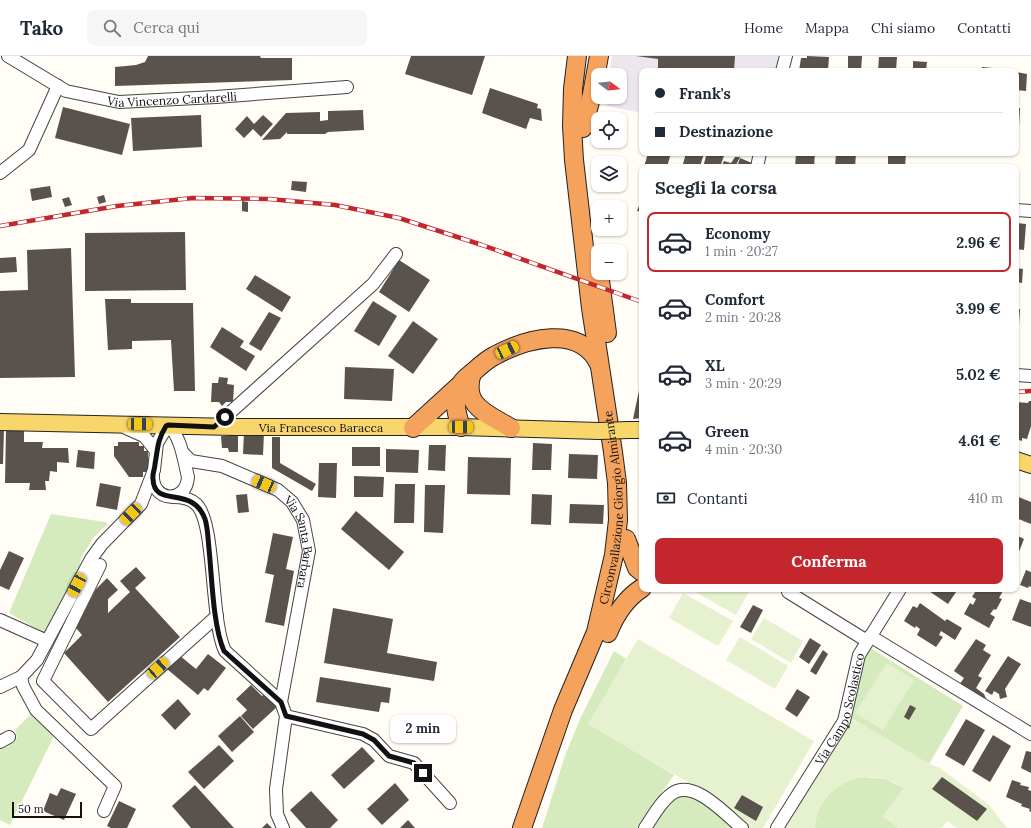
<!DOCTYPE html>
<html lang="it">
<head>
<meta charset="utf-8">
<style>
	:root { --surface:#fff; --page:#f6f6f7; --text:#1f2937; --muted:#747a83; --line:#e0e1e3; --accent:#c4262e }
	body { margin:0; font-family:Lora,serif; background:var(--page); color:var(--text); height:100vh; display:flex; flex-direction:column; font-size:15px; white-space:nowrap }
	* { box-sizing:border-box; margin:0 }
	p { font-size:13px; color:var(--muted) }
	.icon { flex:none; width:22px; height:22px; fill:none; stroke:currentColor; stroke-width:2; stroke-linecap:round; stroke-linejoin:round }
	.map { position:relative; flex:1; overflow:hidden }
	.side { position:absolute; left:639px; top:108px; width:380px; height:428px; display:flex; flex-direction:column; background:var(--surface); border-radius:8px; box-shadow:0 1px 3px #0004 }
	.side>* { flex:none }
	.hud { position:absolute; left:639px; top:12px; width:380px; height:88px; border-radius:8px; box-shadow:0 1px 3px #0004; display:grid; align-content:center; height:88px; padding:0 16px; background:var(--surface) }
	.needle { width:26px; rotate:106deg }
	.controls { position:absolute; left:591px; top:12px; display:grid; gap:8px }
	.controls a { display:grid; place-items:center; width:36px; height:36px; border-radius:8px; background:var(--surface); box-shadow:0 1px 3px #0004; font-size:20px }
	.scale { position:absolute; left:12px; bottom:10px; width:70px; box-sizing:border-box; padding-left:4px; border:2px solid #111; border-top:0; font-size:11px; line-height:14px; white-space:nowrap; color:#111; -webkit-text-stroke:3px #fff; paint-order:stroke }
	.end { position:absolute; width:18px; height:18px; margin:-9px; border:5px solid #111; background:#fff; box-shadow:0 0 0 2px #fff }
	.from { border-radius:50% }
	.bubble { position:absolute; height:28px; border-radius:8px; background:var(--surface); box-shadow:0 1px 3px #0004; font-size:13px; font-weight:700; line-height:28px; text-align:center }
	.car { position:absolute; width:12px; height:24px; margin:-12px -6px; border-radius:5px; box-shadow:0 0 3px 1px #0007; background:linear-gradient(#f5c518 24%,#345 0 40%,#f5c518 0 76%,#345 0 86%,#f5c518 0) }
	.hud b { display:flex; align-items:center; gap:14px; height:38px; font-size:15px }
	.hud b+b { border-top:1px solid var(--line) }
	.hud i { width:10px; height:10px; background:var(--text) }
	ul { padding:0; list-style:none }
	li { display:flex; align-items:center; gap:12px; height:60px; margin:0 8px 6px; padding:0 8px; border:2px solid transparent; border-radius:8px }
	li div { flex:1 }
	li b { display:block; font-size:15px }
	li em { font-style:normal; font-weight:700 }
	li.current { border-color:var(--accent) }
	li>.icon { width:36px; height:36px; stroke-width:1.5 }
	h2 { padding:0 16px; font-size:18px; line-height:48px }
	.pay { display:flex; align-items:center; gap:10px; height:44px; padding:0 16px; font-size:15px }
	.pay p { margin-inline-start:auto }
	.primary-button { display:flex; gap:8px; margin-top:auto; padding:8px 16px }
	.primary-button a { flex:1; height:46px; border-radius:8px; background:var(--accent); color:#fff; font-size:16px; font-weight:700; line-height:46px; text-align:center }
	header { display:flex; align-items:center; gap:24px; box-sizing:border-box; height:56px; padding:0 20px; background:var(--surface); border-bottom:1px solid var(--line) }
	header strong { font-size:19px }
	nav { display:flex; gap:22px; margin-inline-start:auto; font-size:14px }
	.search { width:280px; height:36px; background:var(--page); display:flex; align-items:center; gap:10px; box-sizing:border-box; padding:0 14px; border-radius:8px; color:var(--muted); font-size:15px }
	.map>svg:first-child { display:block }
</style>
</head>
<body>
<header>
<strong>Tako</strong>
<div class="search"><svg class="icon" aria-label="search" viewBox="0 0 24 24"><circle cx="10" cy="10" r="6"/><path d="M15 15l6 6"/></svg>Cerca qui</div>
<nav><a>Home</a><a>Mappa</a><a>Chi siamo</a><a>Contatti</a></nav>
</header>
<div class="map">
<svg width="1031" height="772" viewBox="0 0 1031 772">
	<rect width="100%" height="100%" fill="#fffdf5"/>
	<path fill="#eee6ef" d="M612,0H779L775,15H642V57L607,50V41H620V19H609Z"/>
	<g fill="#d5ebbd">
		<path d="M51,458L105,466L108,468L94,481L82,500L79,512L44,577L9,557Z"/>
		<path d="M869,591L963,650L929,708L851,662L856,641L859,615Z"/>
		<path d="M614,595L626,603L589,668L674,719L637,772H542L565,700L580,663Z"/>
		<path d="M32,657L53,680V682L10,769L0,764V692L17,682L15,674Z"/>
		<path d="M862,721L885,723L904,732L883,760L899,772H815C816,745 836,726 862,721Z"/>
		<path d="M686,733L742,772H645L669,740Z"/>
	</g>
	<g fill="#e6f2cf">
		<path d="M690,533H748L750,534L736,559Z"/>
		<path d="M683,537L733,565L718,590L669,562Z"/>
		<path d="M764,562L803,585L791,607L751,583Z"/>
		<path d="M740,581L788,610L775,633L726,604Z"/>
		<path d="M638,583L814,685L763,772H750L739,766L718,744L588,668Z"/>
		<path d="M887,607L914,624L883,674L855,657Z"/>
		<path d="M851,662L929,708L940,712L988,748L1007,772H957L947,765L942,772H899L883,760L903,732C869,707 817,727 815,772H786Z"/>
	</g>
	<g fill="#5a524d">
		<path d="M148,0H260L261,2H292V24L115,30V11L136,9L145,6Z"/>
		<path d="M411,0H485L472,39L405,18Z"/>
		<path d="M636,0H735L734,15H658V3Z"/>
		<path d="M807,0L829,1L828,15H799L801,2H807Z"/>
		<path d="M848,0H862L861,15H848Z"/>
		<path d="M879,1H897L896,15H878Z"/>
		<path d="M913,5L927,6L926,15H913Z"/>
		<path d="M982,11L1015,14V15H981Z"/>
		<path d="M1016,16L1027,18L1026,35L1016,34Z"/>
		<path d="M490,32L538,48L537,52L541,53L542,65L530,62L526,73L482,57Z"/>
		<path d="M63,51L130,68L122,99L55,82Z"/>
		<path d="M1016,52H1020L1019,70H1016Z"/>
		<path d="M363,54L364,74L328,76L325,78H287V76L280,83L262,84L286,57L320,56V65L328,64V55Z"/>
		<path d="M201,59L202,91L133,95L131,62Z"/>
		<path d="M263,59L273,68L261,81L253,73L244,82L235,73L247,60L254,68Z"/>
		<path d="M648,97H671L667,111H644Z"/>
		<path d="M686,97H704L700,111L683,108Z"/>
		<path d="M707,97H725L720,111H703Z"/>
		<path d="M796,97H815L814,111H795Z"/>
		<path d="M836,97H856L855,111H835Z"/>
		<path d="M888,97H906L905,111H888Z"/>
		<path d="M735,101H740L735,111H721L724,105L731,107Z"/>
		<path d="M740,102L752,107L751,111H737Z"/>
		<path d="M292,125L307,126L306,136L291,134Z"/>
		<path d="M50,130L52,141L32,145L30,133Z"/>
		<path d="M104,139L106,146L99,148L97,141Z"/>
		<path d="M69,141L72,149L65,151L62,143Z"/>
		<path d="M642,142V156L637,155Z"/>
		<path d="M242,145L248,146V156L242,155Z"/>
		<path d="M1016,167L1026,168L1024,194L1016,193Z"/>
		<path d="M185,176L186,234L85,235V177Z"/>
		<path d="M71,192L75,321L0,322V235L28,234L27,194Z"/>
		<path d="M16,201L17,216L0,217V202Z"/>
		<path d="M399,204L430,224L409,256L379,236Z"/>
		<path d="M1016,212L1023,213L1022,227L1016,226Z"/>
		<path d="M255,219L291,241L282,256L246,233Z"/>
		<path d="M105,243H131V247H193L195,335H174L171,284L132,285V293L108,294Z"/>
		<path d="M373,245L397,260L379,290L354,275Z"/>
		<path d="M1016,253H1020L1019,268H1016Z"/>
		<path d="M269,256L281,262L261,295L249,288Z"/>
		<path d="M413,265L438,283L413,318L388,300Z"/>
		<path d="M222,271L244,285L240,291L255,300L246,315L210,291Z"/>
		<path d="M345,311L394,313L392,345L344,343Z"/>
		<path d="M219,321L228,322L227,328L234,329L233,346H226L222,350L219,346H211L212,327H218Z"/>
		<path d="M641,325L642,362L633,363Z"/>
		<path d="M1029,345H1031V370L1027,383L1022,382V385L1016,383V346L1028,347Z"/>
		<path d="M0,373H4L3,408H0Z"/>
		<path d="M6,374L24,375V386H43L42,392H68L69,407L57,406V416L50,415L49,425H45L46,434H29L30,427H5Z"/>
		<path d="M238,375V396H229L228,392H222L221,380H228V376Z"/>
		<path d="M244,376L264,377L263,399L243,398Z"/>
		<path d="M272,381H280V407L316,428L312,435L272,412Z"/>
		<path d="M118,386H139V390H144V395H148V416H143V421H129L114,400V390H118Z"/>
		<path d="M533,387L552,388L551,414H532Z"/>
		<path d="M429,389H446L445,415L428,414Z"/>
		<rect x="352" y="391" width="28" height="19"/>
		<path d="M386,393L419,394L418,417L386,416Z"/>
		<path d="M78,394L95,396L94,413L76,411Z"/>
		<path d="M569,398L598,399L597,423L568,422Z"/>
		<path d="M468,401L511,402L510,439L467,438Z"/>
		<path d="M319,407H337L336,442L318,441Z"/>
		<path d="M354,420L384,421L383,441H354Z"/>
		<path d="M100,427L121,431L117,454L96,450Z"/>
		<path d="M395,428H415L414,467H394Z"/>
		<path d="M425,429H445L443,477L424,476Z"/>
		<path d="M247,438L249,456L238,457L236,439Z"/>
		<path d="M532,438L552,439L551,469L531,468Z"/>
		<path d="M1016,440L1031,446V468L1016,462Z"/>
		<path d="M570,448L604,449L603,468L569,467Z"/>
		<path d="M356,455L404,496L389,514L341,473Z"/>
		<path d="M273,477L293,481L286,513L294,515L284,570L265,566L274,519L265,517Z"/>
		<path d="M1016,479L1024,483L1016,503Z"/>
		<path d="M9,495L24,502L9,534L0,530V514Z"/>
		<path d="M136,511L146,522L135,532L180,581L108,646L64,597L82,579L76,572L96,533L107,522L118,534L108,543V557L130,536L120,525Z"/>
		<path d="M1026,514L1031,516V531L1029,530L1028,532L1020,529Z"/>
		<path d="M926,533H958L948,548Z"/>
		<path d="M977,533H1004L999,542L1002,543L996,554L994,553L990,558L995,561L989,572L964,558L970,547L973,549L976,543L972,541Z"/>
		<path d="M1020,543L1031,547V571L1012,564Z"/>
		<path d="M920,547L945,565L947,563L962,572L955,584L941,575L939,579L943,581L936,591L917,579L920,573L916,570L915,572L904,565L913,550L917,552Z"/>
		<path d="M753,549L763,554L751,577L740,571Z"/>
		<path d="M333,552L393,563L387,597L437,606L434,625L324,607Z"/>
		<path d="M810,582L821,589L809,608L799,601Z"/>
		<path d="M976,583L986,589L983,594L991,599L978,620L982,622L976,632L984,638L987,645L959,629L964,622L954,615Z"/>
		<path d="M823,594L828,598L816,619L810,615Z"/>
		<path d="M208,598L226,612L208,635L204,632L198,639L167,613L179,599L196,613Z"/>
		<path d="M1008,600L1021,608L1005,633L1007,641L1000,643L999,638L994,635L992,639L985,635Z"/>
		<path d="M320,621L391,632L389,647L381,646L379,656L316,646Z"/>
		<path d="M251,629L262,640L266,637L278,650L253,673L241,660L247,654L236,643Z"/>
		<path d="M797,633L810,641L797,661L785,653Z"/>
		<path d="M178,643L191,658L175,674L161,659Z"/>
		<path d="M910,649L916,652L909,664L904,661Z"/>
		<path d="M240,660L254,676L232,696L218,680Z"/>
		<path d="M966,663L985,674L964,710L945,699Z"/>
		<path d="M993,679L1011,690L990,726L972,715Z"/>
		<path d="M219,689L234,705L204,733L188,716Z"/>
		<path d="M362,691L375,705L344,733L331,719Z"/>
		<path d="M1026,695L1031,696V717L1021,712Z"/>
		<path d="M942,721L987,753L977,765L932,733Z"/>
		<path d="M1012,724L1021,727L1020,729L1029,731L1028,734L1031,735V756L1029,755L1030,753L1021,750L1022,748L1006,741Z"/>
		<path d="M395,727L409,744L382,769L367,753Z"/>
		<path d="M195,729L234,772H191L172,750Z"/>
		<path d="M61,732L76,738L64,764L43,755L50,737L57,740Z"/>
		<path d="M311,735L338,764L330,772H306L290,754Z"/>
		<path d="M742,739L763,751L756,765L734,752Z"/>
		<path d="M119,745L136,753L127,772H111L107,770Z"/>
		<path d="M408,764L415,772H400Z"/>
		<path d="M267,767L272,772H262Z"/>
	</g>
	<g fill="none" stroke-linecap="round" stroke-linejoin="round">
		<g stroke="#444" stroke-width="14">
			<g id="minor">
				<path id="s1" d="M8,0L66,35L119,46L216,41L347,31"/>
				<path d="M782,15L786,0"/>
				<path d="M757,111L760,97"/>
				<path d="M0,117L29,94L58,30"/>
				<path d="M1016,154L1031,155"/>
				<path d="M1016,319L1031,320"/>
				<path d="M214,371L373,228L396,198"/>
				<path d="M126,372L144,380L156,395"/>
				<path id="s2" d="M183,397L191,405L222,410L278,434L292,446L303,464L309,495L281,646"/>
				<path d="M173,441C182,441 190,442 196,448C216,466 210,564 225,595L281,646L286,660L276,733L277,758L283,772"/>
				<path d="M100,509L43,625L91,673L217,560"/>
				<path d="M790,533L788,536L867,585"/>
				<path d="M0,564L47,585"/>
				<path d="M870,580L1031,678"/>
				<path d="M21,621L23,630L36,654L115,730L104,755"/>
				<path d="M0,631L21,621L37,604L91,503L102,488L141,448L154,414L157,387L168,369C181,380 184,405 188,421C186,449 151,446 153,418"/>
				<path d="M286,660L363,678L374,684L389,700L414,707L450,747"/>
				<path d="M0,686L9,681"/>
				<path d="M645,772C652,762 659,748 669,740C691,719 725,758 742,772"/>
				<path id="s3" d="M777,772L844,665L859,599L900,533"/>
			</g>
		</g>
		<g stroke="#222" stroke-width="18">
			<g id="major">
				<path id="s4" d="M0,366L235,371H461L599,375"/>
				<path d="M629,374H642"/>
				<path d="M1016,404L1031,409"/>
			</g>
		</g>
		<g stroke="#222" stroke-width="20">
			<g id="highway">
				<path d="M583,72L592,38L599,0"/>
				<path d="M599,217L607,277"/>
				<path d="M472,317C461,350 488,358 511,372"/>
				<path d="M461,371C456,357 453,344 460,330C462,324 467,321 472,317C479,311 486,304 494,300C525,283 580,267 599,308"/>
				<path d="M413,372L460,329"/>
				<path d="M626,483L637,512L642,516"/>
				<path d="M608,577C615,559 625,543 642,532"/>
				<path id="s5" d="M522,772L563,654L596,576L614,499L618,464L617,427L613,396L591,252L574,104L572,70L573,33L577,0"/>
			</g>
		</g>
		<use href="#minor" stroke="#fff" stroke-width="12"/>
		<use href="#major" stroke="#f9d66b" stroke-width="16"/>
		<use href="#highway" stroke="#f5a25d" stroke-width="18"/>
		<g stroke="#c4262e" stroke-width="4.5">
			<g id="rail">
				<path d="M0,170L117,150L193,142L269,143L335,149L399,162L482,189L642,246"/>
				<path d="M1016,336L1031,335"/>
			</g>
		</g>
		<use href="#rail" stroke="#fff" stroke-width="3" stroke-dasharray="9" stroke-linecap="butt"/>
		<g stroke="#222" stroke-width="18" stroke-linecap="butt">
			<path id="major-bridge" d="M599,375L629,374"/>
		</g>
		<use href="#major-bridge" stroke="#f9d66b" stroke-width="16"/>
	</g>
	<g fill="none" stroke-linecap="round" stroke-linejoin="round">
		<path stroke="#111" stroke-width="5" d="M225,361L214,371L168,369L166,370C157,385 158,392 155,408C155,413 152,418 153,423C154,453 192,428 205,463C208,472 208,484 209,493C212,522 213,570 224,595L281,646L286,660L363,678L374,684L389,700L414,707L423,717"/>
	</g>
	<g text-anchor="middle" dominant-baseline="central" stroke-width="4" stroke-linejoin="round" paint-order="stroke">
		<g font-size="12" fill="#111" stroke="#fff">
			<text stroke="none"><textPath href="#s1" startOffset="175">Via Vincenzo Cardarelli</textPath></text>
			<text stroke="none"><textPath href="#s4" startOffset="321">Via Francesco Baracca</textPath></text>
			<text stroke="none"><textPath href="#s5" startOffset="336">Circonvallazione Giorgio Almirante</textPath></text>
			<text stroke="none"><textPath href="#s2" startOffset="164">Via Santa Barbara</textPath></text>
			<text stroke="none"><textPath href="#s3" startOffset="136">Via Campo Scolastico</textPath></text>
		</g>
	</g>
</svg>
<div class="controls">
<a><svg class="needle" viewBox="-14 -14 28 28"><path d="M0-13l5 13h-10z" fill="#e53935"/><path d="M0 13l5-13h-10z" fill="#747a83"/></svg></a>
<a><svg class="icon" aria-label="locate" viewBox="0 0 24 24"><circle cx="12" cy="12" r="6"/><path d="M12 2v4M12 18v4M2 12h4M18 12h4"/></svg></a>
<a><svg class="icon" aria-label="layers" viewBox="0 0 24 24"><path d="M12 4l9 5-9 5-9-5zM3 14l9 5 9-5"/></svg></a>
<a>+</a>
<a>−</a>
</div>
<div class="scale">50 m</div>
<i class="end from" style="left:225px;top:361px"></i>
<i class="end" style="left:423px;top:717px"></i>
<div class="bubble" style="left:390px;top:659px;width:66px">2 min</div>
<i class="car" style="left:507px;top:294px;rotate:65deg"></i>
<i class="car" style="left:140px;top:368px;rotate:91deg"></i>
<i class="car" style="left:461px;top:371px;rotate:90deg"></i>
<i class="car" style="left:264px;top:428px;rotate:293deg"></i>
<i class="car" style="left:131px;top:458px;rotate:225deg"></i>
<i class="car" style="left:77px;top:529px;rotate:208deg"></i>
<i class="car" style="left:158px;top:612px;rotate:48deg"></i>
<div class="hud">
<b><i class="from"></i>Frank's</b>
<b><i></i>Destinazione</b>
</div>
<section class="side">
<h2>Scegli la corsa</h2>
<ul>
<li class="current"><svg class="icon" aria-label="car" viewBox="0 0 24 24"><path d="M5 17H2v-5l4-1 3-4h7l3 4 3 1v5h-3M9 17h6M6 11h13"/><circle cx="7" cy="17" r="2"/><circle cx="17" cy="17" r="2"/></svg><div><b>Economy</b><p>1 min · 20:27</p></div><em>2.96 €</em></li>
<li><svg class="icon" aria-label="car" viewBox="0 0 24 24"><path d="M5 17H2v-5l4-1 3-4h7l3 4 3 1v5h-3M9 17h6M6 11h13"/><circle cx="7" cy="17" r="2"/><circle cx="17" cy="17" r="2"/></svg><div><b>Comfort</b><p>2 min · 20:28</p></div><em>3.99 €</em></li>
<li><svg class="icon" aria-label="car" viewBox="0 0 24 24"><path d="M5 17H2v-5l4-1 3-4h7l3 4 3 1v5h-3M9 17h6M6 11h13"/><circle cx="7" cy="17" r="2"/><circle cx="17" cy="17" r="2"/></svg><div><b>XL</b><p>3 min · 20:29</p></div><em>5.02 €</em></li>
<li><svg class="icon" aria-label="car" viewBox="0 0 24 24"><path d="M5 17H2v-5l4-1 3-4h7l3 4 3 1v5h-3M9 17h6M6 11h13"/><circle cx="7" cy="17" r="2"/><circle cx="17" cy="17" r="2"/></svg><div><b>Green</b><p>4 min · 20:30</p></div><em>4.61 €</em></li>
</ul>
<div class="pay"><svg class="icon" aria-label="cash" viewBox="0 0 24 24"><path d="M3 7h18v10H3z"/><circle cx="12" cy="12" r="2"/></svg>Contanti<p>410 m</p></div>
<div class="primary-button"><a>Conferma</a></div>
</section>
</div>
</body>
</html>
